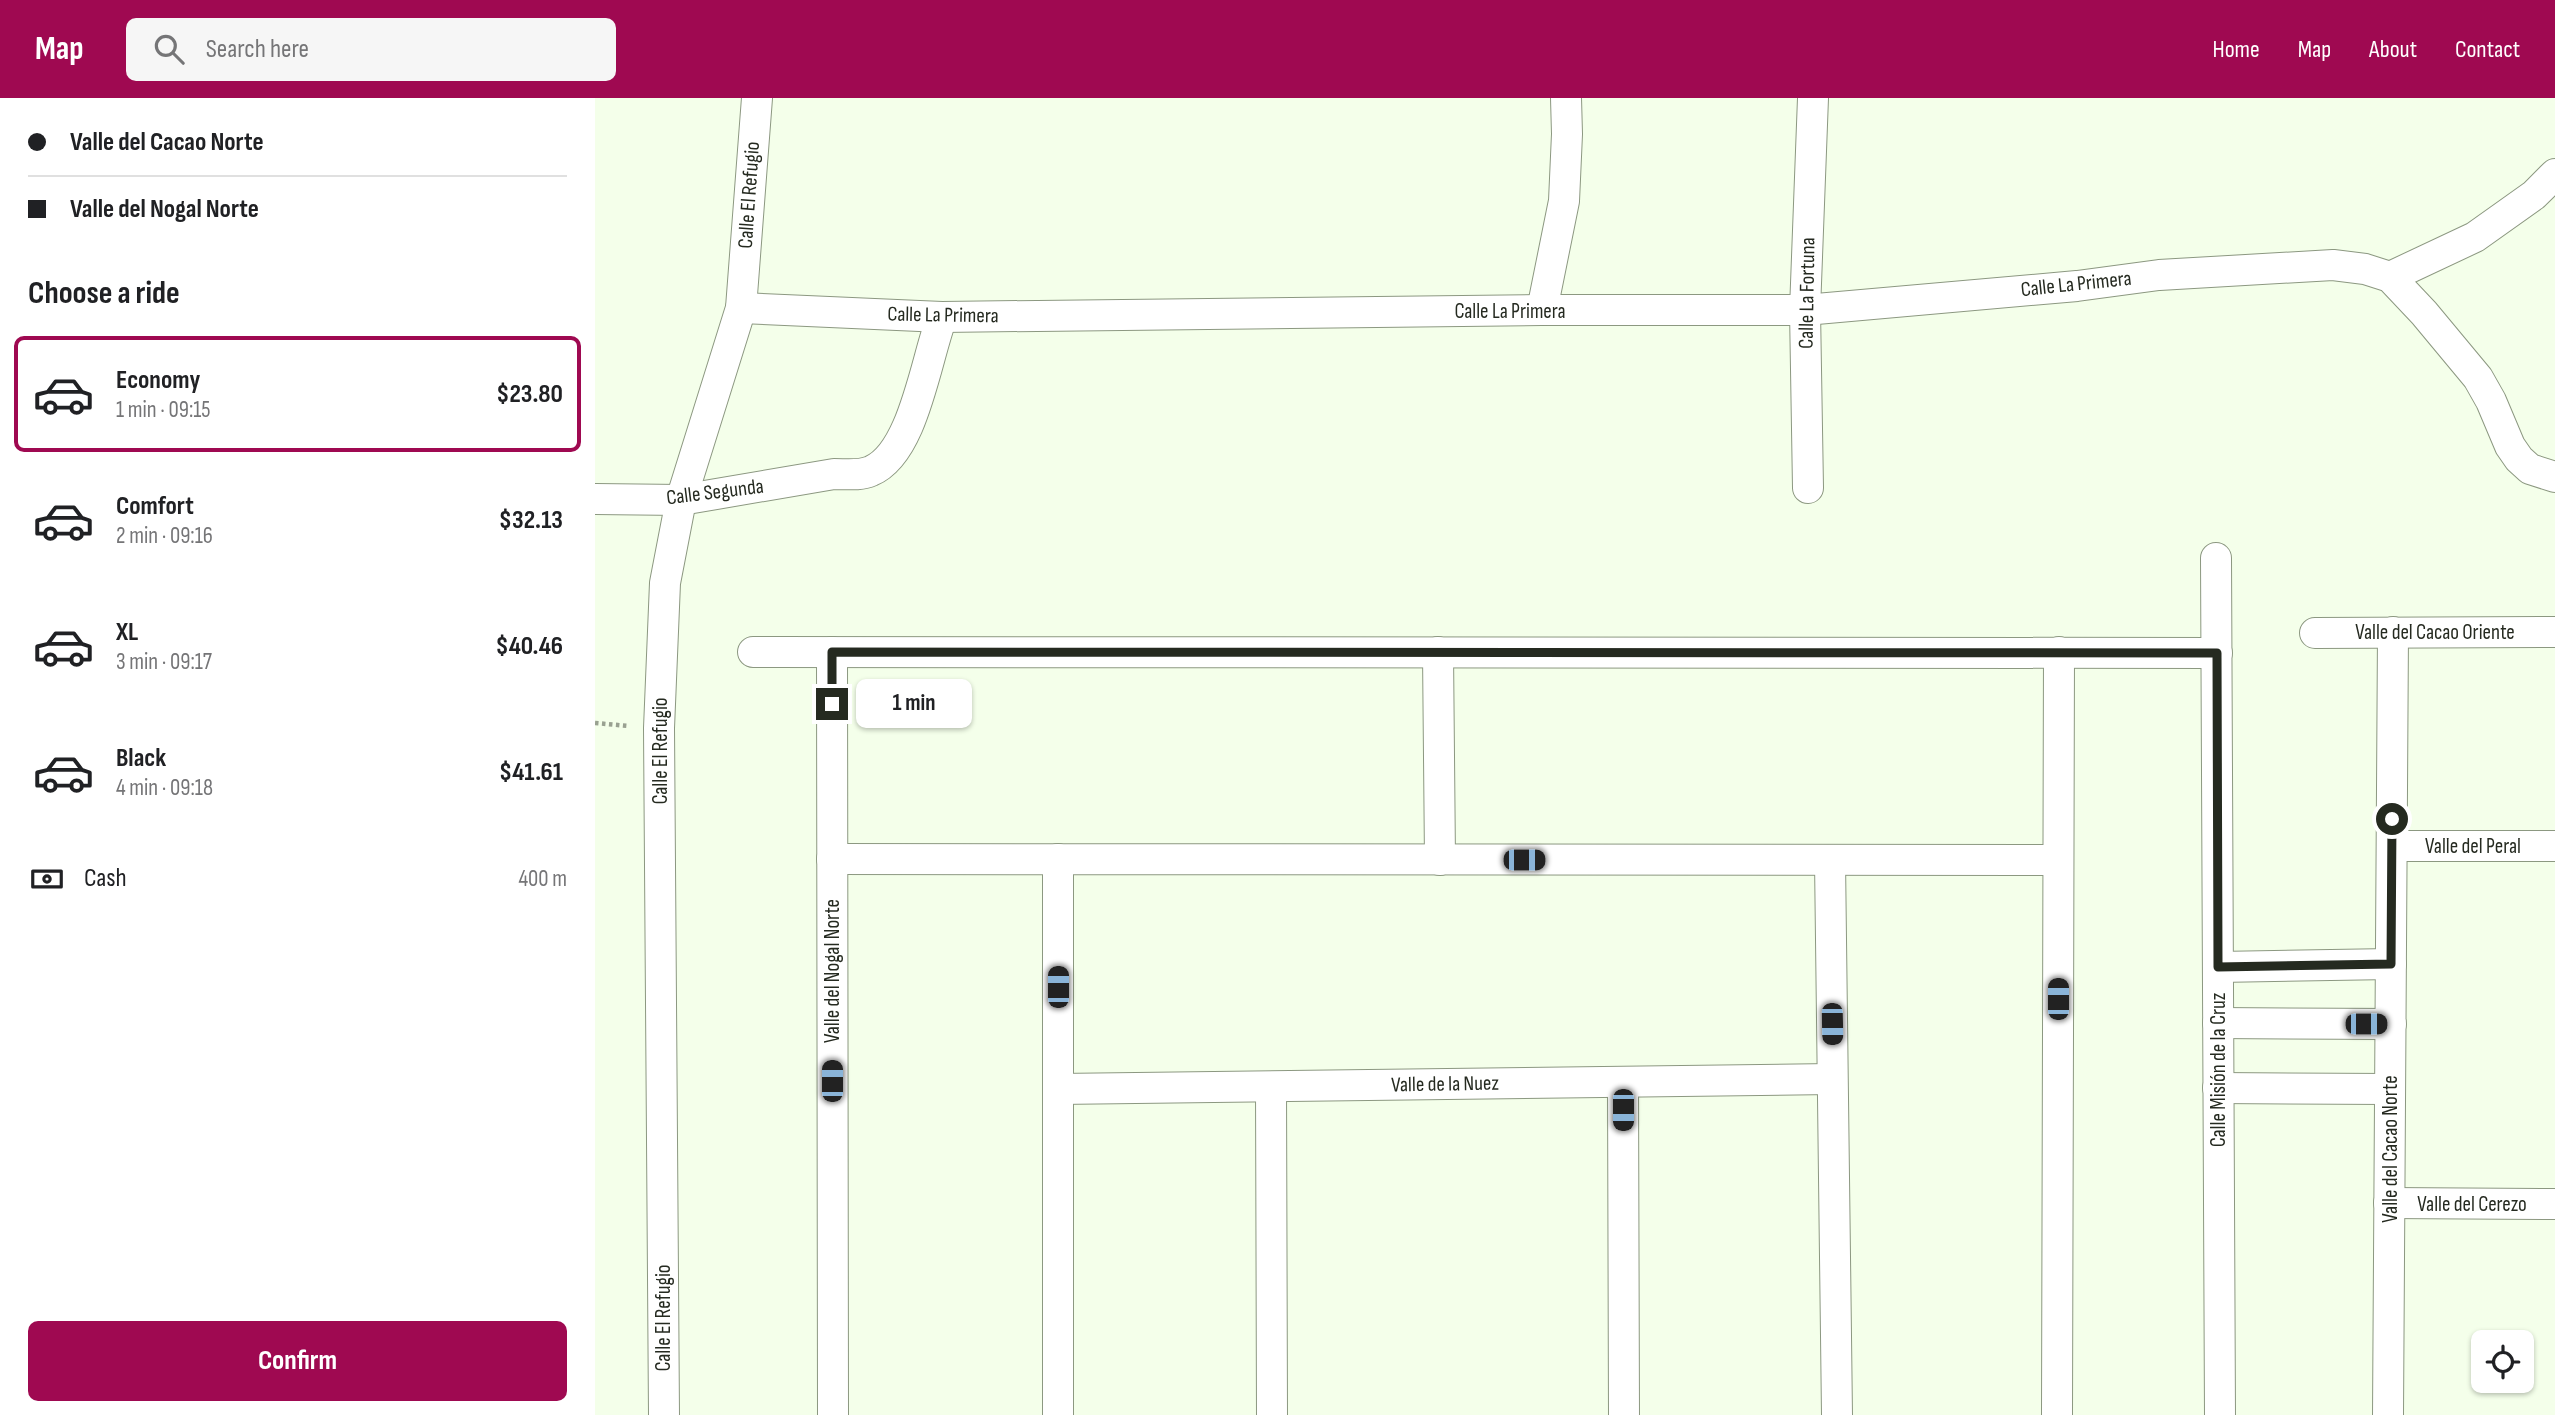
<!DOCTYPE html>
<html lang="en">
<head>
<meta charset="utf-8">
<style>
	:root { --surface:#fff; --page:#f6f6f6; --text:#202124; --muted:#757577; --line:#e0e0e0; --accent:#9f0951 }
	body { margin:0; font-family:"Sofia Sans Condensed",sans-serif; background:var(--page); color:var(--text); height:100vh; display:flex; flex-direction:column; font-size:26px; white-space:nowrap }
	* { box-sizing:border-box; margin:0 }
	p { font-size:23px; color:var(--muted) }
	.icon { flex:none; width:38px; height:38px; fill:none; stroke:currentColor; stroke-width:2; stroke-linecap:round; stroke-linejoin:round }
	.map { position:relative; flex:1; overflow:hidden }
	.details { display:flex; flex-direction:column; background:var(--surface); width:595px }
	.details>* { flex:none }
	.guide { display:grid; align-content:center; height:154px; padding:0 28px; background:var(--surface) }
	.buttons { position:absolute; left:1876px; top:1232px; display:grid; gap:14px }
	.buttons a { display:grid; place-items:center; width:63px; height:63px; border-radius:10px; background:var(--surface); box-shadow:0 2px 5px #0004; font-size:35px }
	.end { position:absolute; width:32px; height:32px; margin:-16px; border:9px solid #252a20; background:#fff; box-shadow:0 0 0 4px #fff }
	.from { border-radius:50% }
	.bubble { position:absolute; height:49px; border-radius:10px; background:var(--surface); box-shadow:0 2px 5px #0004; font-size:23px; font-weight:700; line-height:49px; text-align:center }
	.car { position:absolute; width:21px; height:42px; margin:-21px -10px; border-radius:9px; box-shadow:0 0 5px 2px #0007; background:linear-gradient(#222 24%,#8ab4d8 0 40%,#222 0 76%,#8ab4d8 0 86%,#222 0) }
	.guide b { display:flex; align-items:center; gap:24px; height:66px; font-size:26px }
	.guide b+b { border-top:2px solid var(--line) }
	.guide i { width:18px; height:18px; background:var(--text) }
	ul { padding:0; list-style:none }
	li { display:flex; align-items:center; gap:21px; height:116px; margin:0 14px 10px; padding:0 14px; border:4px solid transparent; border-radius:10px }
	li div { flex:1 }
	li b { display:block; font-size:26px }
	li em { font-style:normal; font-weight:700 }
	li.current { border-color:var(--accent) }
	li>.icon { width:63px; height:63px; stroke-width:1.5 }
	h2 { padding:0 28px; font-size:32px; line-height:84px }
	.pay { display:flex; align-items:center; gap:18px; height:77px; padding:0 28px; font-size:26px }
	.pay p { margin-inline-start:auto }
	.action { display:flex; gap:14px; margin-top:auto; padding:14px 28px }
	.action a { flex:1; height:80px; border-radius:10px; background:var(--accent); color:#fff; font-size:28px; font-weight:700; line-height:80px; text-align:center }
	header { display:flex; align-items:center; gap:42px; box-sizing:border-box; height:98px; padding:0 35px; background:var(--accent); color:#fff }
	header strong { font-size:33px }
	nav { display:flex; gap:38px; margin-inline-start:auto; font-size:24px }
	.search { width:490px; height:63px; background:var(--page); display:flex; align-items:center; gap:18px; box-sizing:border-box; padding:0 24px; border-radius:10px; color:var(--muted); font-size:26px }
	main { display:flex; flex:1; min-height:0 }
	.map>svg:first-child { display:block }
</style>
</head>
<body>
<header>
<strong>Map</strong>
<div class="search"><svg class="icon" aria-label="search" viewBox="0 0 24 24"><circle cx="10" cy="10" r="6"/><path d="M15 15l6 6"/></svg>Search here</div>
<nav><a>Home</a><a>Map</a><a>About</a><a>Contact</a></nav>
</header>
<main>
<section class="details">
<div class="guide">
<b><i class="from"></i>Valle del Cacao Norte</b>
<b><i></i>Valle del Nogal Norte</b>
</div>
<h2>Choose a ride</h2>
<ul>
<li class="current"><svg class="icon" aria-label="car" viewBox="0 0 24 24"><path d="M5 17H2v-5l4-1 3-4h7l3 4 3 1v5h-3M9 17h6M6 11h13"/><circle cx="7" cy="17" r="2"/><circle cx="17" cy="17" r="2"/></svg><div><b>Economy</b><p>1 min · 09:15</p></div><em>$23.80</em></li>
<li><svg class="icon" aria-label="car" viewBox="0 0 24 24"><path d="M5 17H2v-5l4-1 3-4h7l3 4 3 1v5h-3M9 17h6M6 11h13"/><circle cx="7" cy="17" r="2"/><circle cx="17" cy="17" r="2"/></svg><div><b>Comfort</b><p>2 min · 09:16</p></div><em>$32.13</em></li>
<li><svg class="icon" aria-label="car" viewBox="0 0 24 24"><path d="M5 17H2v-5l4-1 3-4h7l3 4 3 1v5h-3M9 17h6M6 11h13"/><circle cx="7" cy="17" r="2"/><circle cx="17" cy="17" r="2"/></svg><div><b>XL</b><p>3 min · 09:17</p></div><em>$40.46</em></li>
<li><svg class="icon" aria-label="car" viewBox="0 0 24 24"><path d="M5 17H2v-5l4-1 3-4h7l3 4 3 1v5h-3M9 17h6M6 11h13"/><circle cx="7" cy="17" r="2"/><circle cx="17" cy="17" r="2"/></svg><div><b>Black</b><p>4 min · 09:18</p></div><em>$41.61</em></li>
</ul>
<div class="pay"><svg class="icon" aria-label="cash" viewBox="0 0 24 24"><path d="M3 7h18v10H3z"/><circle cx="12" cy="12" r="2"/></svg>Cash<p>400 m</p></div>
<div class="action"><a>Confirm</a></div>
</section>
<div class="map">
<svg width="1960" height="1317" viewBox="0 0 1960 1317">
	<rect width="100%" height="100%" fill="#f4ffea"/>
	<g fill="none" stroke-linecap="round" stroke-linejoin="round">
		<g stroke="#8c9881" stroke-width="32">
			<g id="minor">
				<path d="M1795,179L1880,139L1939,97L1960,76"/>
				<path d="M146,210L347,219L947,212H1210L1482,188L1564,177L1738,167L1770,171L1795,179L1829,215L1883,280L1896,303L1915,348L1924,361L1935,371L1960,379"/>
				<path d="M947,212L969,103L972,36L971,0"/>
				<path d="M1213,390L1210,212L1218,0"/>
				<path d="M0,401L86,402L239,376C251,376 265,378 276,373C319,355 331,260 347,219"/>
				<path d="M1621,460L1625,1317"/>
				<path d="M1720,535L1960,534"/>
				<path d="M158,554L1622,555"/>
				<path d="M237,554L238,1317"/>
				<path d="M843,554L845,762"/>
				<path d="M1797,748H1960"/>
				<path d="M237,761L1463,762"/>
				<path d="M1235,762L1242,1317"/>
				<path d="M1623,869L1796,866"/>
				<path d="M1623,925L1796,926"/>
				<path d="M1028,984L1029,1317"/>
				<path d="M676,989L677,1317"/>
				<path d="M1623,990L1795,991"/>
				<path d="M463,991L1237,981"/>
				<path d="M1794,1105L1960,1106"/>
				<path d="M69,1317L64,630L70,485L86,402L146,210L162,0"/>
				<path d="M463,1317V761"/>
				<path d="M1462,1317L1464,554"/>
				<path d="M1793,1317L1798,534"/>
			</g>
		</g>
		<path stroke="#99a191" stroke-width="4.5" stroke-dasharray="3.5 3.5" stroke-linecap="butt" d="M0,625L34,628"/>
		<use href="#minor" stroke="#fff" stroke-width="30"/>
	</g>
	<g fill="none" stroke-linecap="round" stroke-linejoin="round">
		<path stroke="#252a20" stroke-width="9" d="M237,606V554L1622,555L1623,869L1796,866L1797,721"/>
	</g>
	<g text-anchor="middle" dominant-baseline="central" stroke-width="5" stroke-linejoin="round" paint-order="stroke">
		<g font-size="21" fill="#252a20" stroke="#fff">
			<text transform="translate(154 97) rotate(-86)">Calle El Refugio</text>
			<text transform="translate(1481 186) rotate(-6)">Calle La Primera</text>
			<text transform="translate(1212 195) rotate(-89)">Calle La Fortuna</text>
			<text x="915" y="213">Calle La Primera</text>
			<text transform="translate(348 217) rotate(1)">Calle La Primera</text>
			<text transform="translate(120 394) rotate(-7)">Calle Segunda</text>
			<text x="1840" y="534">Valle del Cacao Oriente</text>
			<text transform="translate(65 653) rotate(-90)">Calle El Refugio</text>
			<text x="1878" y="748">Valle del Peral</text>
			<text transform="translate(237 873) rotate(-90)">Valle del Nogal Norte</text>
			<text transform="translate(1623 972) rotate(-90)">Calle Misión de la Cruz</text>
			<text transform="translate(850 986) rotate(-1)">Valle de la Nuez</text>
			<text transform="translate(1795 1051) rotate(-90)">Valle del Cacao Norte</text>
			<text x="1877" y="1106">Valle del Cerezo</text>
			<text transform="translate(68 1220) rotate(-90)">Calle El Refugio</text>
		</g>
	</g>
</svg>
<div class="buttons">
<a><svg class="icon" aria-label="locate" viewBox="0 0 24 24"><circle cx="12" cy="12" r="6"/><path d="M12 2v4M12 18v4M2 12h4M18 12h4"/></svg></a>
</div>
<i class="end from" style="left:1797px;top:721px"></i>
<i class="end" style="left:237px;top:606px"></i>
<div class="bubble" style="left:261px;top:581px;width:116px">1 min</div>
<i class="car" style="left:929px;top:762px;rotate:90deg"></i>
<i class="car" style="left:463px;top:889px;rotate:0deg"></i>
<i class="car" style="left:1463px;top:901px;rotate:0deg"></i>
<i class="car" style="left:1237px;top:926px;rotate:179deg"></i>
<i class="car" style="left:1771px;top:926px;rotate:90deg"></i>
<i class="car" style="left:237px;top:983px;rotate:0deg"></i>
<i class="car" style="left:1028px;top:1012px;rotate:180deg"></i>
</div>
</main>
</body>
</html>
